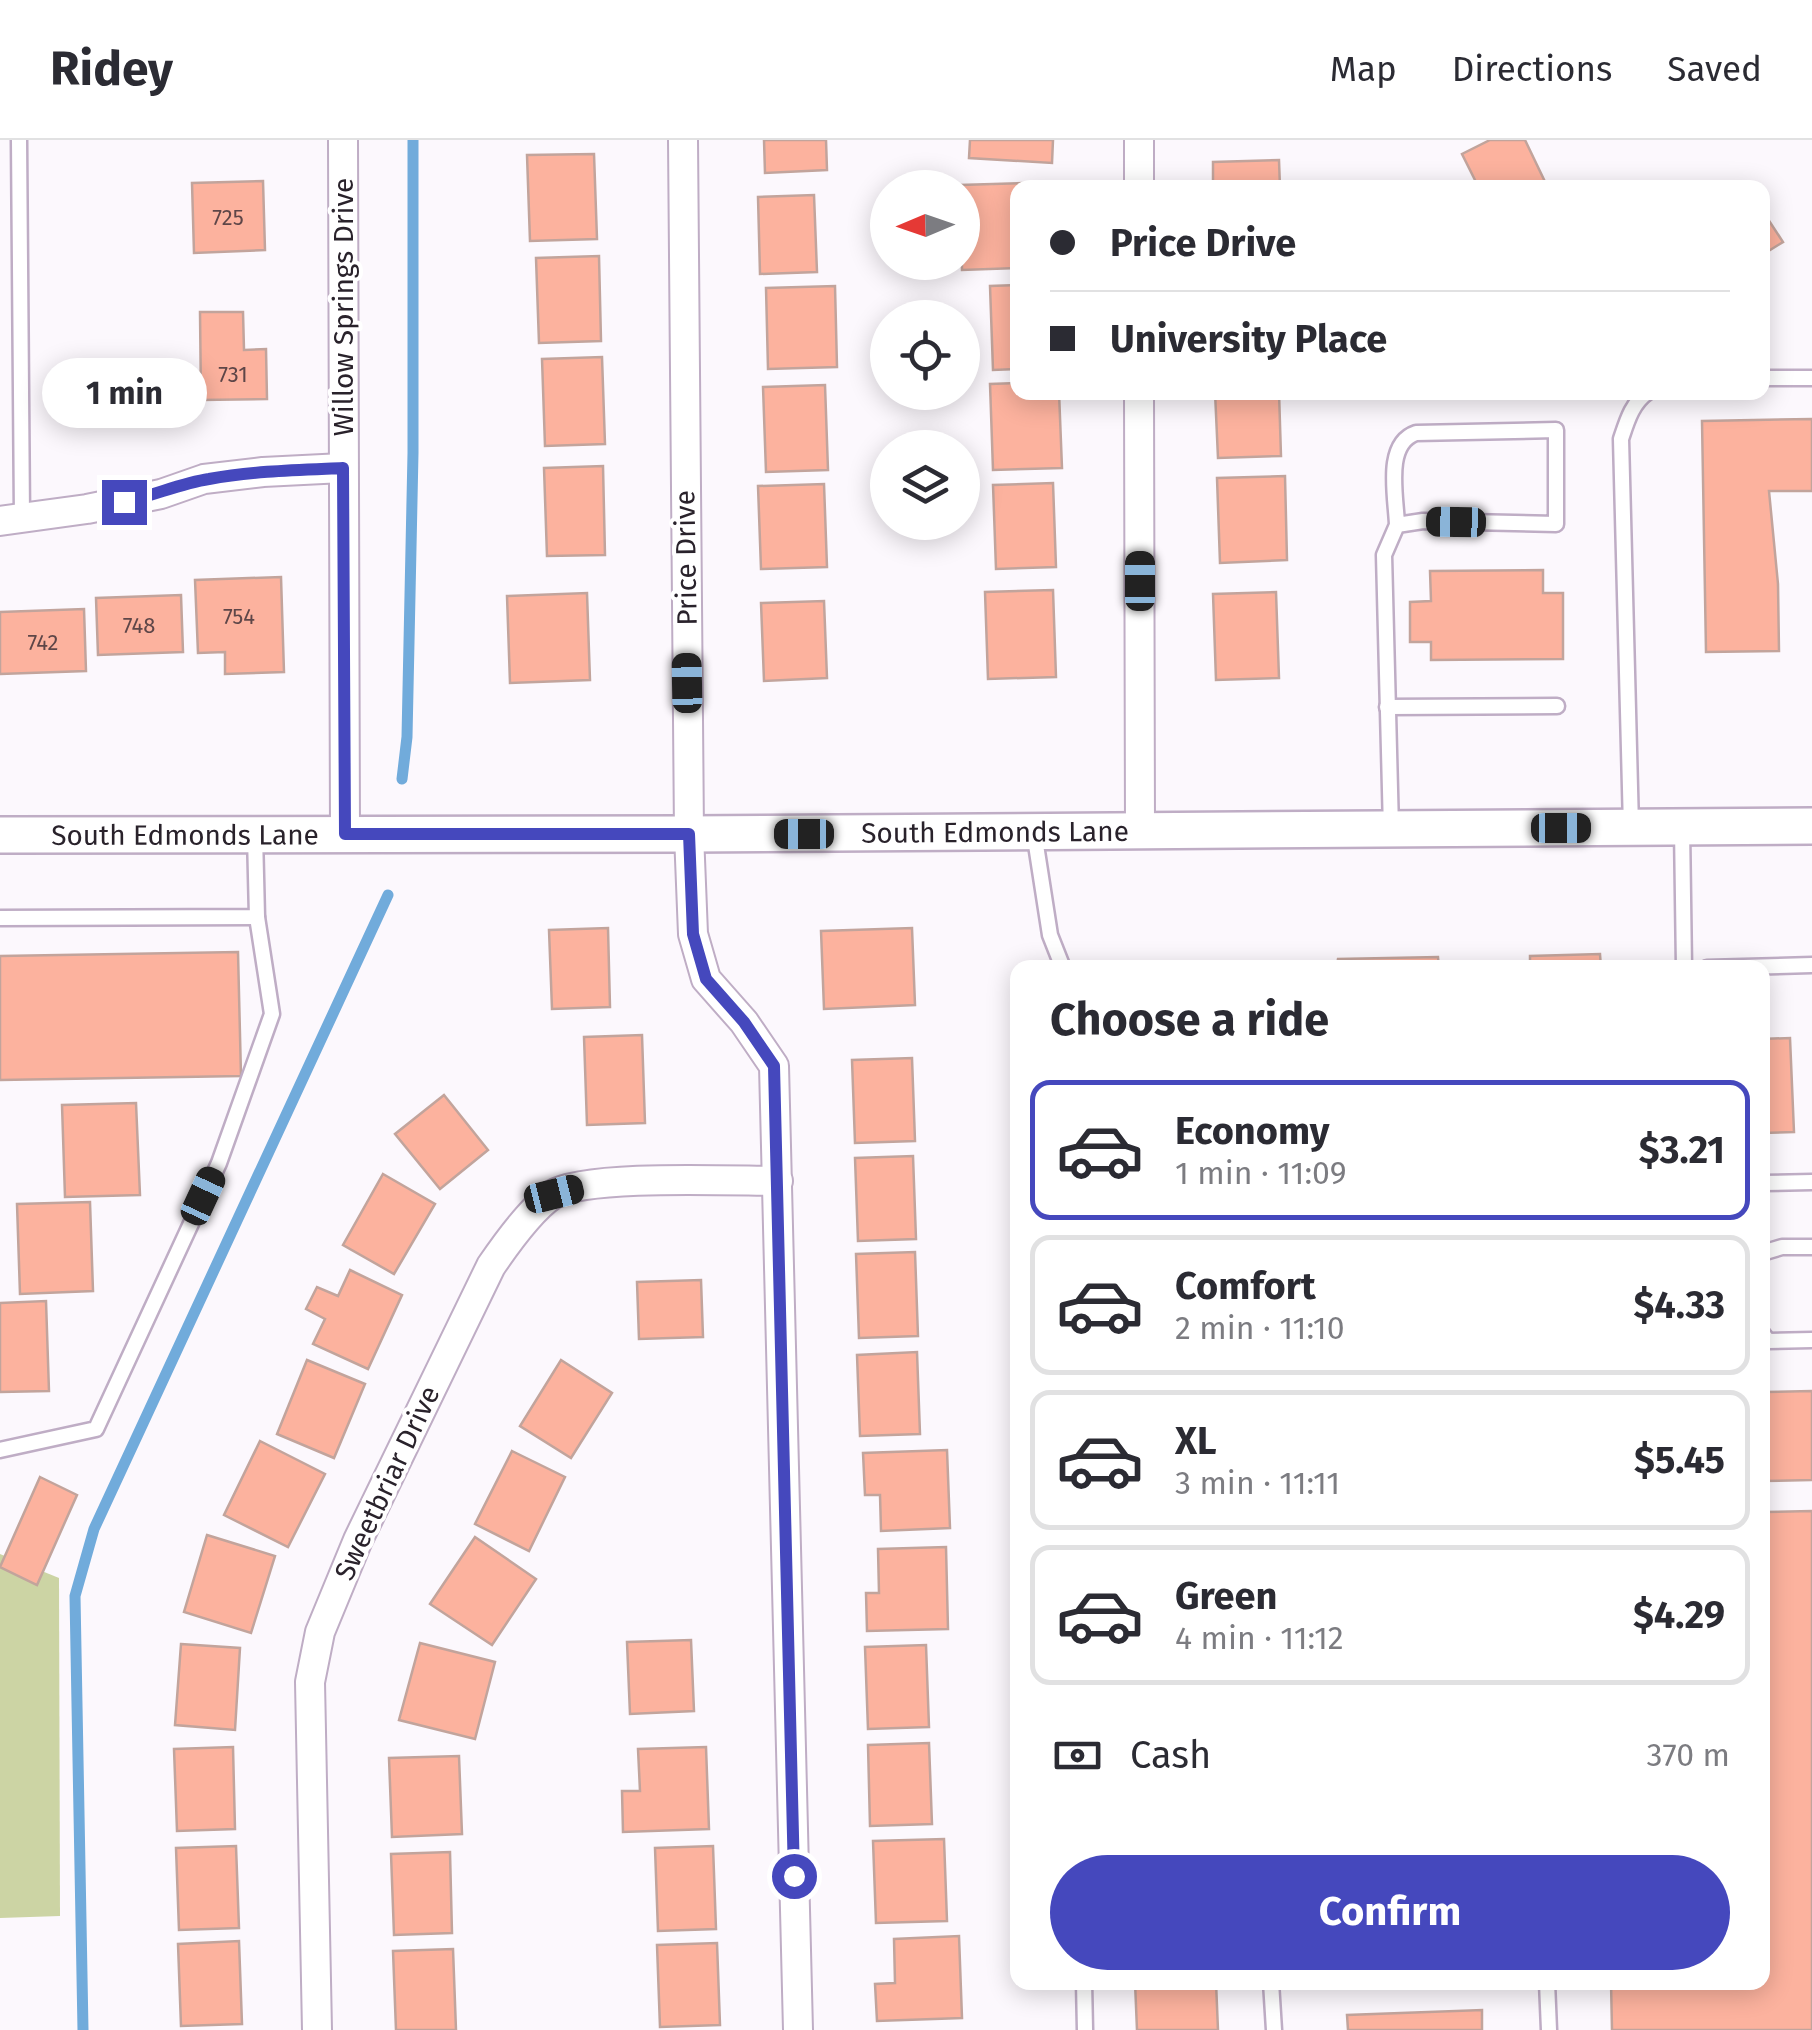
<!DOCTYPE html>
<html lang="en">
<head>
<meta charset="utf-8">
<style>
	:root { --surface:#fff; --page:#f7f7f7; --text:#2b2b33; --muted:#7c7c81; --line:#e1e1e2; --accent:#4548bd }
	body { margin:0; font-family:"Fira Sans",sans-serif; background:var(--page); color:var(--text); height:100vh; display:flex; flex-direction:column; font-size:38px; white-space:nowrap }
	* { box-sizing:border-box; margin:0 }
	p { font-size:32px; color:var(--muted) }
	.icon { flex:none; width:55px; height:55px; fill:none; stroke:currentColor; stroke-width:2; stroke-linecap:round; stroke-linejoin:round }
	.map { position:relative; flex:1; overflow:hidden }
	.sheet { position:absolute; left:1010px; top:820px; width:760px; height:1030px; display:flex; flex-direction:column; background:var(--surface); border-radius:20px; box-shadow:0 5px 25px #0003 }
	.sheet>* { flex:none }
	.hud { position:absolute; left:1010px; top:40px; width:760px; height:220px; border-radius:20px; box-shadow:0 5px 25px #0003; display:grid; align-content:center; height:220px; padding:0 40px; background:var(--surface) }
	.needle { width:65px; rotate:268deg }
	.buttons { position:absolute; left:870px; top:30px; display:grid; gap:20px }
	.buttons a { display:grid; place-items:center; width:110px; height:110px; border-radius:50%; background:var(--surface); box-shadow:0 5px 25px #0003; font-size:50px }
	.end { position:absolute; width:45px; height:45px; margin:-22px; border:12px solid #4548bd; background:#fff; box-shadow:0 0 0 5px #fff }
	.from { border-radius:50% }
	.bubble { position:absolute; height:70px; border-radius:35px; background:var(--surface); box-shadow:0 5px 25px #0003; font-size:32px; font-weight:700; line-height:70px; text-align:center }
	.car { position:absolute; width:30px; height:60px; margin:-30px -15px; border-radius:12px; box-shadow:0 0 8px 2px #0007; background:linear-gradient(#222 24%,#8ab4d8 0 40%,#222 0 76%,#8ab4d8 0 86%,#222 0) }
	.hud b { display:flex; align-items:center; gap:35px; height:95px; font-size:38px }
	.hud b+b { border-top:2px solid var(--line) }
	.hud i { width:25px; height:25px; background:var(--text) }
	ul { padding:0; list-style:none }
	li { display:flex; align-items:center; gap:30px; height:140px; margin:0 20px 15px; padding:0 20px; border:5px solid var(--line); border-radius:20px }
	li div { flex:1 }
	li b { display:block; font-size:38px }
	li em { font-style:normal; font-weight:700 }
	li.current { border-color:var(--accent) }
	li>.icon { width:90px; height:90px; stroke-width:1.5 }
	h2 { padding:0 40px; font-size:45px; line-height:120px }
	.pay { display:flex; align-items:center; gap:25px; height:110px; padding:0 40px; font-size:38px }
	.pay p { margin-inline-start:auto }
	.button { display:flex; gap:20px; margin-top:auto; padding:20px 40px }
	.button a { flex:1; height:115px; border-radius:60px; background:var(--accent); color:#fff; font-size:40px; font-weight:700; line-height:115px; text-align:center }
	header { display:flex; align-items:center; gap:60px; box-sizing:border-box; height:140px; padding:0 50px; background:var(--surface); border-bottom:2px solid var(--line) }
	header strong { font-size:48px }
	nav { display:flex; gap:55px; margin-inline-start:auto; font-size:35px }
	.map>svg:first-child { display:block }
</style>
</head>
<body>
<header>
<strong>Ridey</strong>
<nav><a>Map</a><a>Directions</a><a>Saved</a></nav>
</header>
<div class="map">
<svg width="1812" height="1890" viewBox="0 0 1812 1890">
	<rect width="100%" height="100%" fill="#fcf8fd"/>
	<path fill="#ccd4a4" d="M0,1414L59,1438L60,1776L0,1778Z"/>
	<g fill="none" stroke-linecap="round" stroke-linejoin="round">
		<g stroke="#71abdb" stroke-width="11">
			<path d="M402,639L407,597L413,313V0"/>
			<path d="M83,1890L75,1456L94,1389L388,755"/>
		</g>
	</g>
	<g fill="#fcb29e" stroke="#c2a49c" stroke-width="2.5">
		<path d="M764,0H826L827,30L765,33Z"/>
		<path d="M970,0H1053L1052,23L969,18Z"/>
		<path d="M1490,0H1525L1548,48H1479L1462,14Z"/>
		<path d="M594,14L597,99L530,101L527,15Z"/>
		<path d="M1279,20L1280,48H1213V22Z"/>
		<path d="M263,41L265,110L194,113L192,43Z"/>
		<path d="M1055,42V48H1018V128L962,130L960,45Z"/>
		<path d="M814,55L817,132L760,134L758,57Z"/>
		<path d="M1762,70L1783,102L1762,115Z"/>
		<path d="M599,116L601,201L539,203L536,118Z"/>
		<path d="M1018,145V229L993,230L990,146Z"/>
		<path d="M835,146L837,227L768,229L766,148Z"/>
		<path d="M200,172H243L244,210L266,209L267,259L201,260Z"/>
		<path d="M602,217L605,304L545,306L542,219Z"/>
		<path d="M1018,243V252H1059L1062,328L993,330L990,244Z"/>
		<path d="M825,245L828,330L766,332L763,247Z"/>
		<path d="M1215,252H1279L1281,316L1218,318Z"/>
		<path d="M1812,279V351H1769L1778,444L1779,511L1706,512L1702,281Z"/>
		<path d="M603,326L605,415L547,416L544,328Z"/>
		<path d="M1285,336L1287,420L1220,423L1217,338Z"/>
		<path d="M1053,343L1056,427L996,429L993,345Z"/>
		<path d="M824,344L827,427L761,429L758,346Z"/>
		<path d="M1543,430V453H1563V519L1431,520V502H1410V462L1431,461L1430,431Z"/>
		<path d="M281,437L284,532L225,534V512L198,513L195,440Z"/>
		<path d="M1053,450L1056,537L988,539L985,452Z"/>
		<path d="M1276,452L1279,538L1216,540L1213,454Z"/>
		<path d="M587,453L590,540L510,543L507,456Z"/>
		<path d="M181,455L183,512L98,515L96,458Z"/>
		<path d="M824,461L827,538L764,541L761,463Z"/>
		<path d="M84,469L86,531L0,534V472Z"/>
		<path d="M608,788L610,867L552,869L549,790Z"/>
		<path d="M912,788L915,865L824,869L821,791Z"/>
		<path d="M238,812L241,936L0,940V816Z"/>
		<path d="M1600,814L1601,828H1530V816Z"/>
		<path d="M1438,817L1439,828H1233L1337,825L1338,819Z"/>
		<path d="M642,895L645,983L587,985L584,897Z"/>
		<path d="M1790,898L1794,992L1762,993V899Z"/>
		<path d="M912,918L915,1001L855,1003L852,920Z"/>
		<path d="M444,955L488,1010L440,1049L395,994Z"/>
		<path d="M136,963L140,1055L65,1057L62,965Z"/>
		<path d="M913,1016L916,1099L858,1101L855,1018Z"/>
		<path d="M383,1034L435,1064L394,1134L343,1105Z"/>
		<path d="M90,1062L93,1151L20,1154L17,1064Z"/>
		<path d="M915,1112L918,1196L859,1198L856,1114Z"/>
		<path d="M350,1130L402,1155L368,1229L313,1204L325,1179L306,1169L317,1147L338,1156Z"/>
		<path d="M701,1140L703,1197L639,1199L637,1142Z"/>
		<path d="M46,1161L49,1251L0,1252V1163Z"/>
		<path d="M917,1212L920,1294L860,1296L857,1215Z"/>
		<path d="M307,1220L365,1244L334,1318L277,1294Z"/>
		<path d="M561,1220L612,1253L571,1318L520,1286Z"/>
		<path d="M1812,1251V1340L1762,1341V1252Z"/>
		<path d="M260,1301L325,1334L288,1407L224,1375Z"/>
		<path d="M947,1310L950,1388L881,1391L880,1355H865L863,1313Z"/>
		<path d="M512,1311L565,1337L529,1411L475,1384Z"/>
		<path d="M40,1337L77,1355L37,1445L0,1427Z"/>
		<path d="M1812,1371V1890H1612L1611,1842H1762V1372Z"/>
		<path d="M207,1395L275,1416L251,1493L184,1472Z"/>
		<path d="M475,1397L536,1439L492,1505L430,1464Z"/>
		<path d="M946,1407L948,1489L867,1491L866,1453H879L878,1409Z"/>
		<path d="M691,1500L694,1571L630,1574L627,1502Z"/>
		<path d="M420,1503L495,1522L475,1599L399,1580Z"/>
		<path d="M181,1504L240,1508L235,1590L175,1585Z"/>
		<path d="M926,1505L929,1587L868,1589L865,1507Z"/>
		<path d="M929,1603L932,1684L870,1686L868,1605Z"/>
		<path d="M233,1607L235,1689L177,1691L174,1609Z"/>
		<path d="M706,1607L709,1689L623,1692L622,1651H640L638,1609Z"/>
		<path d="M459,1616L462,1694L392,1697L389,1618Z"/>
		<path d="M944,1699L947,1781L876,1783L873,1701Z"/>
		<path d="M236,1706L239,1788L179,1790L176,1708Z"/>
		<path d="M713,1706L716,1789L658,1791L655,1708Z"/>
		<path d="M450,1712L452,1793L394,1795L391,1714Z"/>
		<path d="M959,1796L962,1878L877,1881L875,1844L895,1843L894,1799Z"/>
		<path d="M239,1801L242,1884L181,1886L178,1804Z"/>
		<path d="M717,1803L720,1885L660,1887L657,1805Z"/>
		<path d="M453,1809L456,1890H396L393,1811Z"/>
		<path d="M1135,1842H1216L1218,1890H1137Z"/>
		<path d="M1482,1870V1890H1348L1347,1875Z"/>
	</g>
	<g fill="none" stroke-linecap="round" stroke-linejoin="round">
		<g stroke="#bfadc5" stroke-width="19">
			<g id="service">
				<path d="M19,0L22,377"/>
				<path d="M1762,238H1812"/>
				<path d="M1387,567L1557,566"/>
				<path d="M1631,687L1621,299C1627,281 1632,263 1648,252"/>
				<path d="M1682,688L1684,828"/>
				<path d="M1391,689L1384,415L1397,385L1423,381L1556,384V290L1416,293C1384,304 1396,356 1397,385"/>
				<path d="M1034,692L1050,795L1063,828"/>
				<path d="M0,778L257,777L255,695"/>
				<path d="M1707,828L1812,825"/>
				<path d="M1762,1043L1812,1042"/>
				<path d="M1762,1113L1782,1107H1812"/>
				<path d="M1762,1193L1768,1201L1812,1200"/>
				<path d="M0,1310L96,1289L219,1023L272,874L257,777"/>
				<path d="M1084,1842L1085,1890"/>
				<path d="M1271,1842L1274,1890"/>
				<path d="M1547,1842L1549,1890"/>
			</g>
		</g>
		<g stroke="#bfadc5" stroke-width="32">
			<g id="minor">
				<path d="M343,0L345,695"/>
				<path d="M683,0L689,694L693,794L706,839L744,882L774,926L798,1890"/>
				<path d="M1139,0V48"/>
				<path d="M1139,252L1140,692"/>
				<path d="M0,381L87,369L161,354L204,339L263,332L343,328"/>
				<path d="M317,1890L310,1542L320,1492L358,1400L491,1126C506,1104 530,1070 552,1055C585,1034 733,1041 778,1041"/>
			</g>
		</g>
		<g stroke="#bfadc5" stroke-width="40">
			<g id="tertiary">
				<path id="s1" d="M0,695L689,694L1812,686"/>
			</g>
		</g>
		<use href="#service" stroke="#fff" stroke-width="14"/>
		<use href="#minor" stroke="#fff" stroke-width="28"/>
		<use href="#tertiary" stroke="#fff" stroke-width="35"/>
	</g>
	<g fill="none" stroke-linecap="round" stroke-linejoin="round">
		<path stroke="#4548bd" stroke-width="12" d="M124,362C153,356 181,343 209,339C253,331 298,330 343,328L345,694H689L693,794L706,839L744,882L774,926L794,1736"/>
	</g>
	<g text-anchor="middle" dominant-baseline="central" stroke-width="8" stroke-linejoin="round" paint-order="stroke">
		<g font-size="22" fill="#5e4648">
			<text x="228" y="77">725</text>
			<text x="233" y="234">731</text>
			<text x="239" y="476">754</text>
			<text x="139" y="485">748</text>
			<text x="43" y="502">742</text>
		</g>
		<g font-size="28" fill="#29222b" stroke="#fff">
			<text transform="translate(343 167) rotate(-90)">Willow Springs Drive</text>
			<text transform="translate(686 418) rotate(-91)">Price Drive</text>
			<text stroke="none"><textPath href="#s1" startOffset="995">South Edmonds Lane</textPath></text>
			<text stroke="none"><textPath href="#s1" startOffset="185">South Edmonds Lane</textPath></text>
			<text transform="translate(387 1343) rotate(-65)">Sweetbriar Drive</text>
		</g>
	</g>
</svg>
<div class="buttons">
<a><svg class="needle" viewBox="-14 -14 28 28"><path d="M0-13l5 13h-10z" fill="#e53935"/><path d="M0 13l5-13h-10z" fill="#7c7c81"/></svg></a>
<a><svg class="icon" aria-label="locate" viewBox="0 0 24 24"><circle cx="12" cy="12" r="6"/><path d="M12 2v4M12 18v4M2 12h4M18 12h4"/></svg></a>
<a><svg class="icon" aria-label="layers" viewBox="0 0 24 24"><path d="M12 4l9 5-9 5-9-5zM3 14l9 5 9-5"/></svg></a>
</div>
<i class="end from" style="left:794px;top:1736px"></i>
<i class="end" style="left:124px;top:362px"></i>
<div class="bubble" style="left:42px;top:218px;width:165px">1 min</div>
<i class="car" style="left:1456px;top:382px;rotate:271deg"></i>
<i class="car" style="left:1140px;top:441px;rotate:0deg"></i>
<i class="car" style="left:687px;top:543px;rotate:359deg"></i>
<i class="car" style="left:1561px;top:688px;rotate:90deg"></i>
<i class="car" style="left:804px;top:694px;rotate:270deg"></i>
<i class="car" style="left:554px;top:1054px;rotate:76deg"></i>
<i class="car" style="left:203px;top:1056px;rotate:25deg"></i>
<div class="hud">
<b><i class="from"></i>Price Drive</b>
<b><i></i>University Place</b>
</div>
<section class="sheet">
<h2>Choose a ride</h2>
<ul>
<li class="current"><svg class="icon" aria-label="car" viewBox="0 0 24 24"><path d="M5 17H2v-5l4-1 3-4h7l3 4 3 1v5h-3M9 17h6M6 11h13"/><circle cx="7" cy="17" r="2"/><circle cx="17" cy="17" r="2"/></svg><div><b>Economy</b><p>1 min · 11:09</p></div><em>$3.21</em></li>
<li><svg class="icon" aria-label="car" viewBox="0 0 24 24"><path d="M5 17H2v-5l4-1 3-4h7l3 4 3 1v5h-3M9 17h6M6 11h13"/><circle cx="7" cy="17" r="2"/><circle cx="17" cy="17" r="2"/></svg><div><b>Comfort</b><p>2 min · 11:10</p></div><em>$4.33</em></li>
<li><svg class="icon" aria-label="car" viewBox="0 0 24 24"><path d="M5 17H2v-5l4-1 3-4h7l3 4 3 1v5h-3M9 17h6M6 11h13"/><circle cx="7" cy="17" r="2"/><circle cx="17" cy="17" r="2"/></svg><div><b>XL</b><p>3 min · 11:11</p></div><em>$5.45</em></li>
<li><svg class="icon" aria-label="car" viewBox="0 0 24 24"><path d="M5 17H2v-5l4-1 3-4h7l3 4 3 1v5h-3M9 17h6M6 11h13"/><circle cx="7" cy="17" r="2"/><circle cx="17" cy="17" r="2"/></svg><div><b>Green</b><p>4 min · 11:12</p></div><em>$4.29</em></li>
</ul>
<div class="pay"><svg class="icon" aria-label="cash" viewBox="0 0 24 24"><path d="M3 7h18v10H3z"/><circle cx="12" cy="12" r="2"/></svg>Cash<p>370 m</p></div>
<div class="button"><a>Confirm</a></div>
</section>
</div>
</body>
</html>
